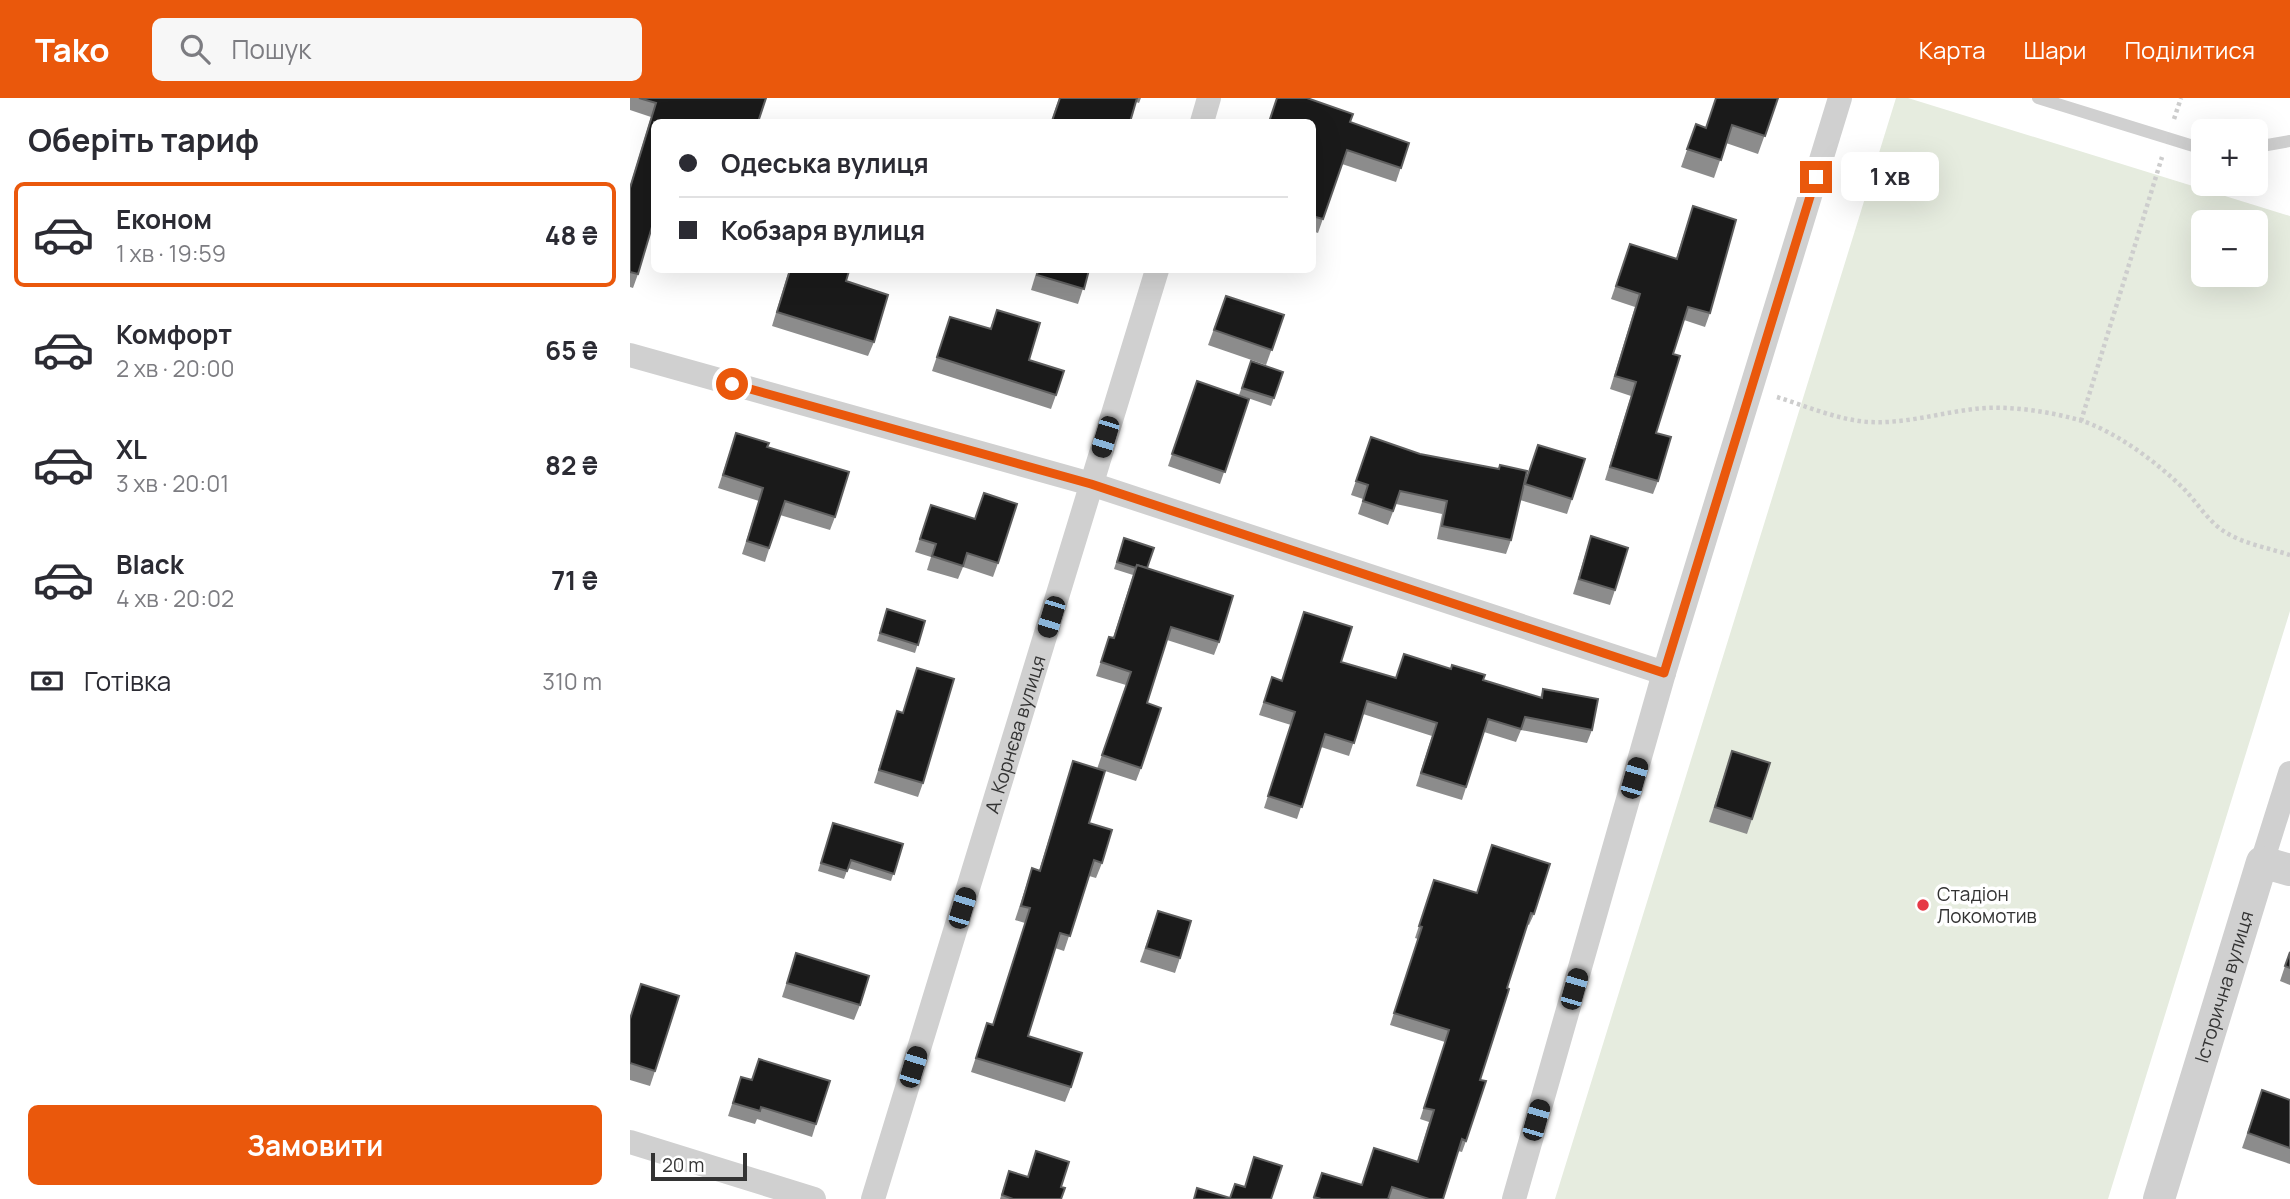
<!DOCTYPE html>
<html lang="uk">
<head>
<meta charset="utf-8">
<style>
	:root { --surface:#fff; --page:#f7f7f7; --text:#2b2b33; --muted:#7c7c81; --line:#e1e1e2; --accent:#ea580c }
	body { margin:0; font-family:Manrope,sans-serif; background:var(--page); color:var(--text); height:100vh; display:flex; flex-direction:column; font-size:26px; white-space:nowrap }
	* { box-sizing:border-box; margin:0 }
	p { font-size:23px; color:var(--muted) }
	.icon { flex:none; width:38px; height:38px; fill:none; stroke:currentColor; stroke-width:2; stroke-linecap:round; stroke-linejoin:round }
	.map { position:relative; flex:1; overflow:hidden }
	.sheet { display:flex; flex-direction:column; background:var(--surface); width:630px }
	.sheet>* { flex:none }
	.top-card { position:absolute; left:21px; top:21px; width:665px; height:154px; border-radius:10px; box-shadow:0 7px 28px #0002; display:grid; align-content:center; height:154px; padding:0 28px; background:var(--surface) }
	.fabs { position:absolute; left:1561px; top:21px; display:grid; gap:14px }
	.fabs a { display:grid; place-items:center; width:77px; height:77px; border-radius:10px; background:var(--surface); box-shadow:0 7px 28px #0002; font-size:35px }
	.scale { position:absolute; left:21px; bottom:18px; width:96px; box-sizing:border-box; padding-left:7px; border:4px solid #333; border-top:0; font-size:19px; line-height:24px; white-space:nowrap; color:#333; -webkit-text-stroke:5px #fff; paint-order:stroke }
	.end { position:absolute; width:32px; height:32px; margin:-16px; border:9px solid #ea580c; background:#fff; box-shadow:0 0 0 4px #fff }
	.from { border-radius:50% }
	.bubble { position:absolute; height:49px; border-radius:10px; background:var(--surface); box-shadow:0 7px 28px #0002; font-size:23px; font-weight:700; line-height:49px; text-align:center }
	.car { position:absolute; width:21px; height:42px; margin:-21px -10px; border-radius:9px; box-shadow:0 0 5px 2px #0007; background:linear-gradient(#222 24%,#8ab4d8 0 40%,#222 0 76%,#8ab4d8 0 86%,#222 0) }
	.top-card b { display:flex; align-items:center; gap:24px; height:66px; font-size:26px }
	.top-card b+b { border-top:2px solid var(--line) }
	.top-card i { width:18px; height:18px; background:var(--text) }
	ul { padding:0; list-style:none }
	li { display:flex; align-items:center; gap:21px; height:105px; margin:0 14px 10px; padding:0 14px; border:4px solid transparent; border-radius:10px }
	li div { flex:1 }
	li b { display:block; font-size:26px }
	li em { font-style:normal; font-weight:700 }
	li.on { border-color:var(--accent) }
	li>.icon { width:63px; height:63px; stroke-width:1.5 }
	h2 { padding:0 28px; font-size:32px; line-height:84px }
	.pay { display:flex; align-items:center; gap:18px; height:77px; padding:0 28px; font-size:26px }
	.pay p { margin-inline-start:auto }
	.cta { display:flex; gap:14px; margin-top:auto; padding:14px 28px }
	.cta a { flex:1; height:80px; border-radius:10px; background:var(--accent); color:#fff; font-size:28px; font-weight:700; line-height:80px; text-align:center }
	header { display:flex; align-items:center; gap:42px; box-sizing:border-box; height:98px; padding:0 35px; background:var(--accent); color:#fff }
	header strong { font-size:33px }
	nav { display:flex; gap:38px; margin-inline-start:auto; font-size:24px }
	.search { width:490px; height:63px; background:var(--page); display:flex; align-items:center; gap:18px; box-sizing:border-box; padding:0 24px; border-radius:10px; color:var(--muted); font-size:26px }
	main { display:flex; flex:1; min-height:0 }
	.map>svg:first-child { display:block }
</style>
</head>
<body>
<header>
<strong>Tako</strong>
<div class="search"><svg class="icon" aria-label="search" viewBox="0 0 24 24"><circle cx="10" cy="10" r="6"/><path d="M15 15l6 6"/></svg>Пошук</div>
<nav><a>Карта</a><a>Шари</a><a>Поділитися</a></nav>
</header>
<main>
<section class="sheet">
<h2>Оберіть тариф</h2>
<ul>
<li class="on"><svg class="icon" aria-label="car" viewBox="0 0 24 24"><path d="M5 17H2v-5l4-1 3-4h7l3 4 3 1v5h-3M9 17h6M6 11h13"/><circle cx="7" cy="17" r="2"/><circle cx="17" cy="17" r="2"/></svg><div><b>Економ</b><p>1 хв · 19:59</p></div><em>48 ₴</em></li>
<li><svg class="icon" aria-label="car" viewBox="0 0 24 24"><path d="M5 17H2v-5l4-1 3-4h7l3 4 3 1v5h-3M9 17h6M6 11h13"/><circle cx="7" cy="17" r="2"/><circle cx="17" cy="17" r="2"/></svg><div><b>Комфорт</b><p>2 хв · 20:00</p></div><em>65 ₴</em></li>
<li><svg class="icon" aria-label="car" viewBox="0 0 24 24"><path d="M5 17H2v-5l4-1 3-4h7l3 4 3 1v5h-3M9 17h6M6 11h13"/><circle cx="7" cy="17" r="2"/><circle cx="17" cy="17" r="2"/></svg><div><b>XL</b><p>3 хв · 20:01</p></div><em>82 ₴</em></li>
<li><svg class="icon" aria-label="car" viewBox="0 0 24 24"><path d="M5 17H2v-5l4-1 3-4h7l3 4 3 1v5h-3M9 17h6M6 11h13"/><circle cx="7" cy="17" r="2"/><circle cx="17" cy="17" r="2"/></svg><div><b>Black</b><p>4 хв · 20:02</p></div><em>71 ₴</em></li>
</ul>
<div class="pay"><svg class="icon" aria-label="cash" viewBox="0 0 24 24"><path d="M3 7h18v10H3z"/><circle cx="12" cy="12" r="2"/></svg>Готівка<p>310 m</p></div>
<div class="cta"><a>Замовити</a></div>
</section>
<div class="map">
<svg width="1660" height="1101" viewBox="0 0 1660 1101">
	<rect width="100%" height="100%" fill="#fff"/>
	<path fill="#e6ecdf" fill-rule="evenodd" d="M1266,0H1278L1660,118V513L1478,1101H925ZM1573,124H1626V177H1573Z"/>
	<g fill="none" stroke-linecap="round" stroke-linejoin="round">
		<g stroke="#cdcdcd" stroke-width="4.5" stroke-dasharray="3.5 3.5" stroke-linecap="butt">
			<path d="M1544,21L1551,0"/>
			<path d="M1147,299C1176,308 1208,322 1239,324C1274,326 1310,315 1344,311C1377,307 1417,313 1449,322C1486,333 1529,366 1555,392C1568,406 1579,424 1595,434C1614,446 1639,450 1660,457"/>
			<path d="M1451,323L1532,59"/>
		</g>
		<g stroke="#d0d0d0" stroke-width="12">
			<path d="M1408,0L1573,51"/>
			<path d="M1626,49L1660,43"/>
		</g>
		<g stroke="#d0d0d0" stroke-width="24">
			<path d="M572,24L579,0"/>
			<path d="M0,257L461,386L1034,575"/>
			<path d="M1632,764L1660,675"/>
			<path d="M0,1044L184,1101"/>
			<path id="s1" d="M243,1101L527,172"/>
			<path d="M884,1101L1034,575L1210,0"/>
		</g>
		<path stroke="#d0d0d0" stroke-width="32" id="s2" d="M1529,1101L1632,764L1660,772"/>
	</g>
	<g fill="#8c8c8c">
		<path d="M0,0H136L24,24L8,176L3,190L0,189V88L21,19L0,12Z"/>
		<path d="M429,0H511L509,5L506,4L500,24H421Z"/>
		<path d="M1148,0L1128,56L1096,45L1084,80L1051,69L1066,26L1075,30Z"/>
		<path d="M682,24H720L779,45L766,84L712,66L688,135L682,133Z"/>
		<path d="M1063,108L1080,215L1075,229L1054,222L1043,256L1026,335L1028,383L1023,396L975,382L1001,298L980,291L1005,209L981,201L1000,146L1046,161Z"/>
		<path d="M159,172H214L216,183L244,244L238,258L142,228Z"/>
		<path d="M407,172H459L448,206L401,192Z"/>
		<path d="M596,198L654,217L636,267L578,247Z"/>
		<path d="M367,212L399,262L426,297L421,311L302,273L320,219L360,231Z"/>
		<path d="M621,263L653,274L641,308L609,297Z"/>
		<path d="M567,283L619,301L590,386L538,368Z"/>
		<path d="M106,335L137,349L205,419L200,432L150,417L135,464L112,456L129,403L88,390Z"/>
		<path d="M741,339L892,395L908,347L942,401L937,416L890,402L881,442L876,456L807,441L812,416L766,406L758,427L728,416L733,401L721,397Z"/>
		<path d="M354,395L368,465L363,479L333,469L328,481L297,472L301,459L285,454L301,407L345,421Z"/>
		<path d="M961,438L985,492L980,507L943,496Z"/>
		<path d="M494,440L517,470L589,544L584,557L537,542L517,605L511,670L506,683L475,673L459,725L472,765L466,780L459,778L434,853L425,850L398,938L441,989L435,1004L341,974L357,925L363,926L395,825L385,822L397,785L402,770L409,773L443,663L467,671L496,587L466,578L479,539L483,540L503,477L484,471Z"/>
		<path d="M257,511L295,523L285,555L247,543Z"/>
		<path d="M674,514L711,564L765,580L853,582L910,600L913,591L962,632L957,645L891,632L886,644L854,634L832,702L786,688L802,638L733,616L719,658L691,649L667,721L634,710L661,627L629,617L642,579L652,583Z"/>
		<path d="M287,570L293,685L288,699L244,685L267,613L273,615Z"/>
		<path d="M1102,653L1122,721L1117,736L1079,724Z"/>
		<path d="M203,725L273,746L261,783L218,770L214,781L188,773Z"/>
		<path d="M862,747L904,816L899,827L897,826L877,890L850,982L836,1043L832,1054L828,1053L813,1101H683L692,1075L732,1087L744,1050L787,1063L799,1024L790,1021L815,944L760,927L788,841L785,840L800,794L847,795Z"/>
		<path d="M528,813L550,860L545,875L510,864Z"/>
		<path d="M1660,853V887L1650,883Z"/>
		<path d="M166,855L230,907L224,922L152,899Z"/>
		<path d="M11,886L25,973L20,988L0,982V919Z"/>
		<path d="M129,961L186,1026L182,1039L127,1021L125,1026L98,1018L111,979L122,982Z"/>
		<path d="M1632,992L1660,1002V1066L1612,1050Z"/>
		<path d="M406,1053L431,1089V1101H370L379,1073L398,1079Z"/>
	</g>
	<g fill="#1a1a1a" stroke="#5f5f5f" stroke-width="2">
		<path d="M9,0H136L128,24H24V122L8,176L0,174V90L26,5Z"/>
		<path d="M430,0H507L500,24H428L422,23Z"/>
		<path d="M647,0H677L723,16L720,24L779,45L771,70L717,52L693,121L682,118V24H639Z"/>
		<path d="M1086,0H1148L1135,38L1102,27L1091,62L1057,51L1066,26L1076,30Z"/>
		<path d="M1063,108L1106,122L1080,215L1058,209L1043,256L1050,258L1026,335L1041,339L1028,383L980,369L1006,284L985,278L1010,196L986,188L1000,146L1047,161Z"/>
		<path d="M160,172H214L219,173L216,183L258,197L244,244L147,214Z"/>
		<path d="M408,172H459L454,191L407,177Z"/>
		<path d="M596,198L654,217L642,252L584,232Z"/>
		<path d="M367,212L410,225L399,262L434,273L426,297L307,259L320,219L361,231Z"/>
		<path d="M621,263L653,274L644,300L612,290Z"/>
		<path d="M567,283L619,301L595,374L542,356Z"/>
		<path d="M106,335L139,345L137,349L219,374L205,419L155,403L139,450L117,443L133,390L93,377Z"/>
		<path d="M741,339L790,356L869,371L870,367L897,373L881,442L812,428L817,403L770,393L763,413L733,403L738,387L726,383Z"/>
		<path d="M908,347L955,361L942,401L895,386Z"/>
		<path d="M354,395L387,406L368,465L337,455L333,468L302,458L306,446L290,441L301,407L345,421Z"/>
		<path d="M961,438L998,450L985,492L949,481Z"/>
		<path d="M494,440L524,450L517,470L507,467L506,470L487,464Z"/>
		<path d="M507,467L603,498L589,544L541,529L517,605L531,610L511,670L472,657L501,574L471,564L479,539L484,540Z"/>
		<path d="M257,511L295,523L288,547L250,535Z"/>
		<path d="M674,514L722,529L711,564L766,580L774,556L821,571L822,567L855,577L853,582L912,600L913,591L968,601L962,632L895,619L891,631L858,621L836,689L791,675L807,625L737,603L724,645L695,636L672,709L638,698L665,614L634,604L642,579L652,583Z"/>
		<path d="M287,570L324,581L293,685L249,672L267,613L273,615Z"/>
		<path d="M1102,653L1140,665L1122,721L1085,709Z"/>
		<path d="M443,663L475,673L459,725L482,732L472,765L464,762L440,838L430,835L398,938L452,955L441,989L346,960L357,925L363,927L400,810L391,808L402,770L410,773Z"/>
		<path d="M203,725L273,746L264,776L221,762L217,773L191,765Z"/>
		<path d="M862,747L920,766L904,816L901,815L877,890L879,891L850,982L856,983L836,1043L832,1041L813,1101H799L762,1089L758,1101H691L684,1099L692,1075L732,1087L744,1050L788,1064L804,1012L794,1010L819,932L764,915L792,829L789,828L804,782L847,795Z"/>
		<path d="M528,813L561,823L550,860L516,850Z"/>
		<path d="M1660,854V870L1655,868Z"/>
		<path d="M166,855L239,878L230,907L157,885Z"/>
		<path d="M11,886L49,898L25,973L0,965V921Z"/>
		<path d="M129,961L200,983L186,1026L131,1009L130,1013L103,1005L111,979L122,982Z"/>
		<path d="M1632,992L1660,1002V1050L1618,1035Z"/>
		<path d="M406,1053L439,1064L431,1089L435,1090L431,1101H383L372,1097L379,1073L398,1079Z"/>
		<path d="M624,1059L652,1068L641,1101H564L567,1090L600,1100L605,1086L615,1089Z"/>
	</g>
	<g fill="none" stroke-linecap="round" stroke-linejoin="round">
		<path stroke="#ea580c" stroke-width="9" d="M102,286L461,386L1034,575L1186,79"/>
	</g>
	<circle fill="#e63946" stroke="#fff" stroke-width="2.5" cx="1293" cy="807" r="7"/>
	<g text-anchor="middle" dominant-baseline="central" stroke-width="7" stroke-linejoin="round" paint-order="stroke">
		<g font-size="19" fill="#333" stroke="#fff">
			<text stroke="none"><textPath href="#s1" startOffset="486">А. Корнєва вулиця</textPath></text>
			<text stroke="none"><textPath href="#s2" startOffset="222">Історична вулиця</textPath></text>
		</g>
		<g font-size="19" fill="#333" stroke="#fff" text-anchor="start">
			<text x="1307" y="796">Стадіон<tspan x="1307" dy="22">Локомотив</tspan></text>
		</g>
	</g>
</svg>
<div class="fabs">
<a>+</a>
<a>−</a>
</div>
<div class="scale">20 m</div>
<i class="end from" style="left:102px;top:286px"></i>
<i class="end" style="left:1186px;top:79px"></i>
<div class="bubble" style="left:1211px;top:54px;width:98px">1 хв</div>
<i class="car" style="left:475px;top:339px;rotate:197deg"></i>
<i class="car" style="left:421px;top:519px;rotate:197deg"></i>
<i class="car" style="left:1004px;top:680px;rotate:16deg"></i>
<i class="car" style="left:332px;top:810px;rotate:17deg"></i>
<i class="car" style="left:944px;top:891px;rotate:16deg"></i>
<i class="car" style="left:283px;top:969px;rotate:17deg"></i>
<i class="car" style="left:906px;top:1022px;rotate:16deg"></i>
<div class="top-card">
<b><i class="from"></i>Одеська вулиця</b>
<b><i></i>Кобзаря вулиця</b>
</div>
</div>
</main>
</body>
</html>
